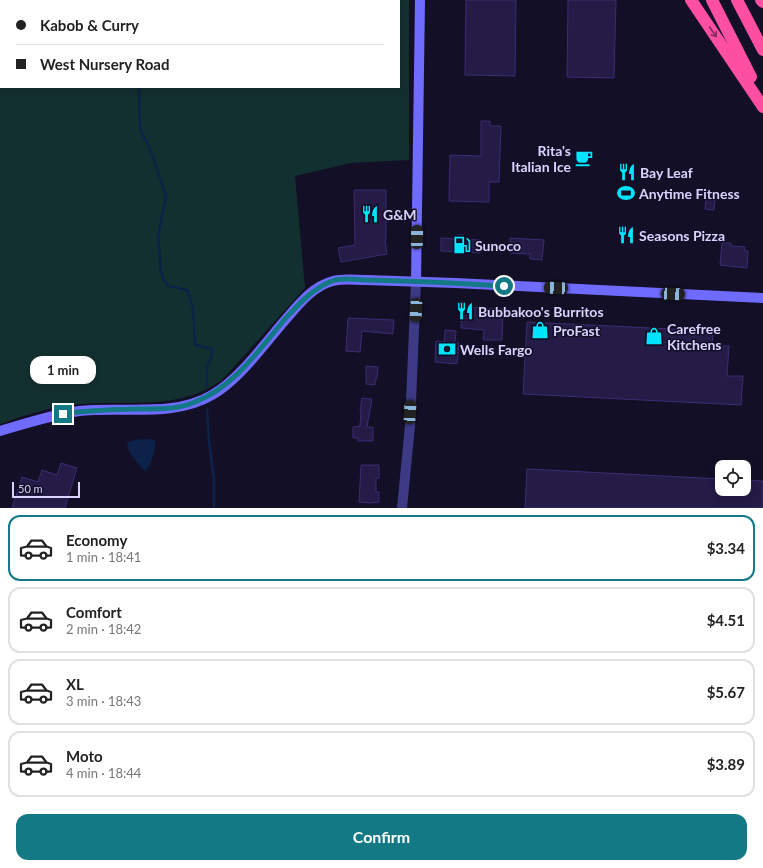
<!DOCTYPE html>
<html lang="en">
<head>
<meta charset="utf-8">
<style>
	:root { --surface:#fff; --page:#f6f6f6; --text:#222; --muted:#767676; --line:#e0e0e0; --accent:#137a85 }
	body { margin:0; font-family:Lato,sans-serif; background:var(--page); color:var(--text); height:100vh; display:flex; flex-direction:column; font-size:15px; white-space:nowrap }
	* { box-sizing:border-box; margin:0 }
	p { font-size:13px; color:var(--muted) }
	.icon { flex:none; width:22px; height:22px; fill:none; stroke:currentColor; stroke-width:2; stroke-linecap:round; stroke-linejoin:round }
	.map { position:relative; height:508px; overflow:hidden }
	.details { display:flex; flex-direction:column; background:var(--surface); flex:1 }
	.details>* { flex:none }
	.banner { position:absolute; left:0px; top:0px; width:400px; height:88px; box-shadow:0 2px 10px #0003; display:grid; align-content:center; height:88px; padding:0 16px; background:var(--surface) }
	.tools { position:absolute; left:715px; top:460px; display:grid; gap:8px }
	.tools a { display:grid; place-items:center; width:36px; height:36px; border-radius:8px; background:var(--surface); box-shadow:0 2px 10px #0003; font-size:20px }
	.scale { position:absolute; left:12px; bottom:10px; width:68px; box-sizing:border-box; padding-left:4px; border:2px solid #d9d4ff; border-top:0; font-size:11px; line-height:14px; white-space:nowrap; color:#d9d4ff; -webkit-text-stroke:3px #130f26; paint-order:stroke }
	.end { position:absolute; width:18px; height:18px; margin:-9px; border:5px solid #137a85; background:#fff; box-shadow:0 0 0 2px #fff }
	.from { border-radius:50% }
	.bubble { position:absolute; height:28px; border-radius:12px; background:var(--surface); box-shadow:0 2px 10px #0003; font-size:13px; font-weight:700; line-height:28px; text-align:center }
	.car { position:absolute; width:12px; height:24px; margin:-12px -6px; border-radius:5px; box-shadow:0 0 3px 1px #0007; background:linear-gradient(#222 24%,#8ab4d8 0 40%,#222 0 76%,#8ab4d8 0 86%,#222 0) }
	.banner b { display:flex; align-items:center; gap:14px; height:38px; font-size:15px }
	.banner b+b { border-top:1px solid var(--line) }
	.banner i { width:10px; height:10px; background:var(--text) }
	ul { padding:7px 0 0; list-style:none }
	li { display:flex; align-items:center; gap:12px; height:66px; margin:0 8px 6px; padding:0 8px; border:2px solid var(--line); border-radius:12px }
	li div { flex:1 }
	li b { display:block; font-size:15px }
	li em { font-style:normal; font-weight:700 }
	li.active { border-color:var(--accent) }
	li>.icon { width:36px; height:36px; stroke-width:1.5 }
	.action { display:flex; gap:8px; margin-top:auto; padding:8px 16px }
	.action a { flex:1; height:46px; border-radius:12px; background:var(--accent); color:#fff; font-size:16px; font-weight:700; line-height:46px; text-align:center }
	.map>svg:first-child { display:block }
</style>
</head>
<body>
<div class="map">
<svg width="763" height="508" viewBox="0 0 763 508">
	<rect width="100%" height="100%" fill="#130f26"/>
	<path fill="#12302f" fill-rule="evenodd" d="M0,0H409V160L351,163L295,176L305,288L222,380C178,411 131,400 80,404C52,406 26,415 0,424ZM1,1H399V87H1Z"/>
	<path fill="#0c2248" d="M147,439L155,440C157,446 151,467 145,471C142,469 129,453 128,449C127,446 127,446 128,442L134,440Z"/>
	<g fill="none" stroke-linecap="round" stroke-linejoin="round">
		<g stroke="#0c2248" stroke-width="2.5">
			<path d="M120,0L122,1"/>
			<path d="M139,87L140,128L152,154L166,196L158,236L161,272L164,280L169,286L180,288L188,291L193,308L195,345L212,349V356L207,366V387"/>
			<path d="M207,409L209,441L214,480V508"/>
		</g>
	</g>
	<g fill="#241b47" stroke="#3b2d73">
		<path d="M466,0H516L515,76L465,75Z"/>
		<path d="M568,0H616L614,78L567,77Z"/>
		<path d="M481,121H490V126H501L499,182H489V202L449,201L450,155L481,156Z"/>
		<path d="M354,190H386V239H385L387,254L341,262L338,248L355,245Z"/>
		<path d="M706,199L715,200L714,210L705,209Z"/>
		<path d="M457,235H464V239L480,240V253L441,251V238L457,239Z"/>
		<path d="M510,238L544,240L542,260L530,259V254L510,253Z"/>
		<path d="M722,243H731V246L745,247V251H748L747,268L720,265Z"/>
		<path d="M462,307L503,309L502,340H483L484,330L461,328Z"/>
		<path d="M348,318L394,320L393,334L362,331L360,352L346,351Z"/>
		<path d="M527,322L713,331L712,346H729L727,376H743L741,405L523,394Z"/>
		<path d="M445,330L456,331L455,343H459L457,364L435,362L436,341L444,342Z"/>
		<path d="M366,366L378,367L377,378H376V381H375V385L366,384Z"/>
		<path d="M362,398L372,399L367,427H373V441H358V438H353V427L360,426L361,411H360Z"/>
		<path d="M61,463L77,468L65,508H12L22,477L38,482L42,470L57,475Z"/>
		<path d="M361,465H379V478H376V492H379V502L371,503L359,502Z"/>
		<path d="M527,469L722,479V489H744V480L763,481V508H525Z"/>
	</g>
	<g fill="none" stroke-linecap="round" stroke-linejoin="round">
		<path stroke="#3d3a85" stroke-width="10" d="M402,508L410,426L416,281"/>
		<g stroke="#6f6bff" stroke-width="10">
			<path d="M416,281L420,0"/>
			<path d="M0,431C26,423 52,415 79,411C123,406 173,418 212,395C240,379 265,343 286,319C299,304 313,286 333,281C343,278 356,280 366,280C396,281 426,282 456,283C558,288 661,293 763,298"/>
		</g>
		<g stroke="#ff4fa3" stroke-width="12">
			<path d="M691,0L763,107"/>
			<path d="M712,0L751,77"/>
			<path d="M737,0L763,50"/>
			<path d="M761,0L763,2"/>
		</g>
	</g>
	<defs><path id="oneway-shaft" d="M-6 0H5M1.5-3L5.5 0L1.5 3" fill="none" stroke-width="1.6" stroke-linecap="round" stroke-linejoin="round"/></defs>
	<use stroke="#7d2c5e" href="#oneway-shaft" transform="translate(713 32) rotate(56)"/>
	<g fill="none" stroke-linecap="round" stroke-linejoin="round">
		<path stroke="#137a85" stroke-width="5" d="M63,414C87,410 111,410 136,409C155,409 177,410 195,402C234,387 259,350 285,319C299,304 312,289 332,281C342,277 357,280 368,280C413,281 458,283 504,286"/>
	</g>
	<defs>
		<g id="cafe-bare" transform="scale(1.38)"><path d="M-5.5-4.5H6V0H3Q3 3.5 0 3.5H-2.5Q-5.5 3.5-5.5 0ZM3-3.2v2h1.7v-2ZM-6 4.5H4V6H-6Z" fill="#00e5ff" stroke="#130f26" stroke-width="2.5" paint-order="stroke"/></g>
		<g id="restaurant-bare" transform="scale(1.38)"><path d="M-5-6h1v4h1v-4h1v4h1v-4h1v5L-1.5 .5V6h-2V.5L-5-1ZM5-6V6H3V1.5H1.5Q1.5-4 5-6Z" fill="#00e5ff" stroke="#130f26" stroke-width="2.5" paint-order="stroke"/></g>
		<g id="stadium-bare" transform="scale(1.38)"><path d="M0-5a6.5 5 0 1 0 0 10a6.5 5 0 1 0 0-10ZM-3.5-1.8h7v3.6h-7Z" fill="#00e5ff" stroke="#130f26" stroke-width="2.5" paint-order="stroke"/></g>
		<g id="fuel-bare" transform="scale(1.38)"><path d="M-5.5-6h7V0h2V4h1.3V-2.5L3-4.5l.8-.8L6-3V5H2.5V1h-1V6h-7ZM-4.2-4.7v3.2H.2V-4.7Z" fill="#00e5ff" stroke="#130f26" stroke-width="2.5" paint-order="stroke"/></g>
		<g id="shop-bare" transform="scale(1.38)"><path d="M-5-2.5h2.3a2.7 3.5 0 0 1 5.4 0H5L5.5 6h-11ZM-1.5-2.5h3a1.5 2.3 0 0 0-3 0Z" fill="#00e5ff" stroke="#130f26" stroke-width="2.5" paint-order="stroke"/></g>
		<g id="bank-bare" transform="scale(1.38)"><path d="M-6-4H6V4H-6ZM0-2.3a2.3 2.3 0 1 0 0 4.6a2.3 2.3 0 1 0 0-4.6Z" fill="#00e5ff" stroke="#130f26" stroke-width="2.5" paint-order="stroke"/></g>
	</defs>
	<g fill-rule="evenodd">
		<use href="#cafe-bare" x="584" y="158"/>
		<use href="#restaurant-bare" x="627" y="172"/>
		<use href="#stadium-bare" x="626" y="193"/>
		<use href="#restaurant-bare" x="370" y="214"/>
		<use href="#restaurant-bare" x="626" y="235"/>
		<use href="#fuel-bare" x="462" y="245"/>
		<use href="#restaurant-bare" x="465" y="311"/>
		<use href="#shop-bare" x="540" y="330"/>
		<use href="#shop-bare" x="654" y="336"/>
		<use href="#bank-bare" x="447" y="349"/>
	</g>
	<g text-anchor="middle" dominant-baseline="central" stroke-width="3" stroke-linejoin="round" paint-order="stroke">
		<g font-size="14" font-weight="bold" fill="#d9d4ff" stroke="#130f26" text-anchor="start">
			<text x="571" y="150" text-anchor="end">Rita's<tspan x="571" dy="16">Italian Ice</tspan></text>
			<text x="640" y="172">Bay Leaf</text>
			<text x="639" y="193">Anytime Fitness</text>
			<text x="383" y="214">G&amp;M</text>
			<text x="639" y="235">Seasons Pizza</text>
			<text x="475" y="245">Sunoco</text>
			<text x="478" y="311">Bubbakoo's Burritos</text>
			<text x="667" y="328">Carefree<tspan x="667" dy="16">Kitchens</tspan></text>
			<text x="553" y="330">ProFast</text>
			<text x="460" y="349">Wells Fargo</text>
		</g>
	</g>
</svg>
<div class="tools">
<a><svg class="icon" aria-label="locate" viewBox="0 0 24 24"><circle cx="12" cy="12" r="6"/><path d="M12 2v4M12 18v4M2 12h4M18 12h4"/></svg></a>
</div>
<div class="scale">50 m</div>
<i class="end from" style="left:504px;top:286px"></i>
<i class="end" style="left:63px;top:414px"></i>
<div class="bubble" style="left:30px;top:356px;width:66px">1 min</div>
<i class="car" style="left:417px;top:237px;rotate:1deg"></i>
<i class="car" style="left:556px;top:288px;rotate:272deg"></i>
<i class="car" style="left:673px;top:294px;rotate:93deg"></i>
<i class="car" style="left:416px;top:310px;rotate:183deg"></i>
<i class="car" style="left:410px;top:412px;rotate:3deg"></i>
<div class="banner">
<b><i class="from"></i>Kabob &amp; Curry</b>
<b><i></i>West Nursery Road</b>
</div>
</div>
<section class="details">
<ul>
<li class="active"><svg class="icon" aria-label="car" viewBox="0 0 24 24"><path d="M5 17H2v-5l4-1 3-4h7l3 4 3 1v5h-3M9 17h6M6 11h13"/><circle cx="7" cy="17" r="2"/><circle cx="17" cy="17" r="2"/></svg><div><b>Economy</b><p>1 min · 18:41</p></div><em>$3.34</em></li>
<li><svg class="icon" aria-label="car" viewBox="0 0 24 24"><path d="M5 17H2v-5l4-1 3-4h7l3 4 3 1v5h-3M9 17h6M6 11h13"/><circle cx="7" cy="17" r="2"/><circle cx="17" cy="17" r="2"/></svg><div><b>Comfort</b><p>2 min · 18:42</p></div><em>$4.51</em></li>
<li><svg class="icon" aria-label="car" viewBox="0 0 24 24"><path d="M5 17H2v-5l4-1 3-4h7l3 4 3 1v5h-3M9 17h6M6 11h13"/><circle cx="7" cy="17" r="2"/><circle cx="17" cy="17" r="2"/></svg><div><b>XL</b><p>3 min · 18:43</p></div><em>$5.67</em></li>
<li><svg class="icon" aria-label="car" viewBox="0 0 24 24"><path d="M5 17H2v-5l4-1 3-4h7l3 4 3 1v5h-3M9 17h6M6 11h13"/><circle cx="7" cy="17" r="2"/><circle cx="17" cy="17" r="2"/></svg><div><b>Moto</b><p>4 min · 18:44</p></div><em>$3.89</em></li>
</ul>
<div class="action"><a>Confirm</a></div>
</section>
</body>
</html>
